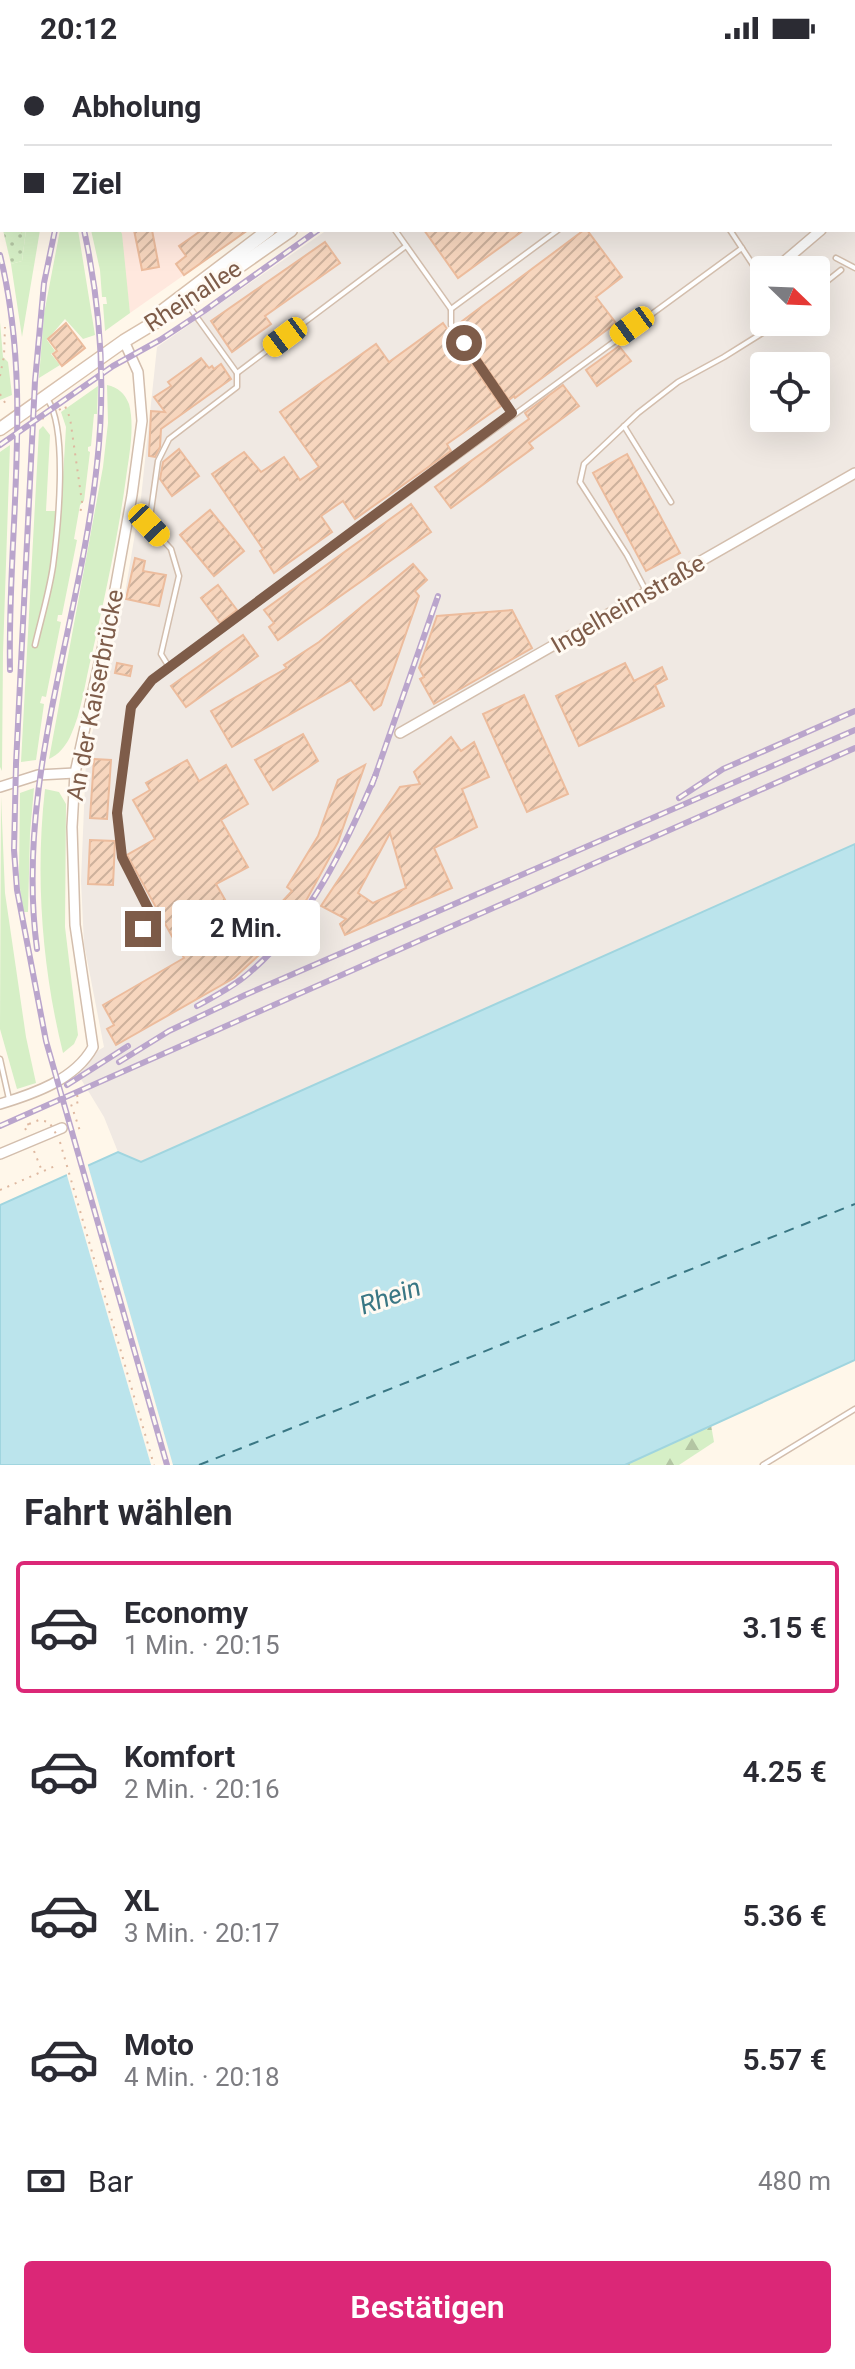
<!DOCTYPE html>
<html lang="de">
<head>
<meta charset="utf-8">
<style>
	:root { --surface:#fff; --page:#f2f2f3; --text:#2b2b33; --muted:#7c7c81; --line:#e1e1e2; --accent:#db2777 }
	body { margin:0; font-family:Roboto,sans-serif; background:var(--page); color:var(--text); height:100vh; display:flex; flex-direction:column; font-size:30px; white-space:nowrap }
	* { box-sizing:border-box; margin:0 }
	p { font-size:26px; color:var(--muted) }
	.icon { flex:none; width:44px; height:44px; fill:none; stroke:currentColor; stroke-width:2; stroke-linecap:round; stroke-linejoin:round }
	.map { position:relative; height:1409px; overflow:hidden }
	.drawer { display:flex; flex-direction:column; background:var(--surface); flex:1 }
	.drawer>* { flex:none }
	.banner { position:absolute; left:0px; top:0px; width:856px; height:176px; box-shadow:0 8px 32px #0002; display:grid; align-content:center; height:176px; padding:0 24px; background:var(--surface) }
	.needle { width:52px; rotate:113deg }
	.buttons { position:absolute; left:750px; top:200px; display:grid; gap:16px }
	.buttons a { display:grid; place-items:center; width:80px; height:80px; border-radius:8px; background:var(--surface); box-shadow:0 8px 32px #0002; font-size:40px }
	.end { position:absolute; width:36px; height:36px; margin:-18px; border:10px solid #7e5c49; background:#fff; box-shadow:0 0 0 4px #fff }
	.from { border-radius:50% }
	.bubble { position:absolute; height:56px; border-radius:8px; background:var(--surface); box-shadow:0 8px 32px #0002; font-size:26px; font-weight:600; line-height:56px; text-align:center }
	.car { position:absolute; width:24px; height:48px; margin:-24px -12px; border-radius:10px; box-shadow:0 0 6px 2px #0007; background:linear-gradient(#f5c518 24%,#345 0 40%,#f5c518 0 76%,#345 0 86%,#f5c518 0) }
	.banner b { display:flex; align-items:center; gap:28px; height:76px; font-size:30px }
	.banner b+b { border-top:2px solid var(--line) }
	.banner i { width:20px; height:20px; background:var(--text) }
	ul { padding:0; list-style:none }
	li { display:flex; align-items:center; gap:24px; height:132px; margin:0 16px 12px; padding:0 8px; border:4px solid transparent; border-radius:8px }
	li div { flex:1 }
	li b { display:block; font-size:30px }
	li em { font-style:normal; font-weight:600 }
	li.active { border-color:var(--accent) }
	li>.icon { width:72px; height:72px; stroke-width:1.5 }
	h2 { padding:0 24px; font-size:36px; line-height:96px }
	.pay { display:flex; align-items:center; gap:20px; height:88px; padding:0 24px; font-size:30px }
	.pay p { margin-inline-start:auto }
	.action { display:flex; gap:16px; margin-top:auto; padding:16px 24px }
	.action a { flex:1; height:92px; border-radius:8px; background:var(--accent); color:#fff; font-size:32px; font-weight:600; line-height:92px; text-align:center }
	.status { display:flex; justify-content:space-between; align-items:center; height:56px; padding:0 40px; background:var(--surface); direction:ltr }
	.status svg { height:22px; fill:currentColor }
	.map>svg:first-child { display:block }
</style>
</head>
<body>
<div class="status"><b>20:12</b><svg viewBox="0 0 49 12"><path d="M0 12V9h3v3zM5 12V6h3v6zM10 12V3h3v9zM15 12V0h3v12zM26 1h20v11H26zM47 4h2v5h-2z"/></svg></div>
<div class="map">
<svg width="855" height="1409" viewBox="0 0 855 1409">
	<defs>
		<pattern id="forest-firs" width="22" height="20" patternUnits="userSpaceOnUse" patternTransform="scale(2)"><rect width="22" height="20" fill="#d6efc6"/><path d="M5 1l3.5 6h-7zM16 11l3.5 6h-7z" fill="#b3c5a3"/></pattern>
		<pattern id="garden-dots" width="8" height="8" patternUnits="userSpaceOnUse" patternTransform="scale(2)"><rect width="8" height="8" fill="#d6efc6"/><path d="M2 2h.1M6 6h.1" fill="none" stroke="#b3c5a3" stroke-width="1.8" stroke-linecap="round"/></pattern>
		<pattern id="building-hatch" width="6" height="6" patternUnits="userSpaceOnUse" patternTransform="scale(2)"><rect width="6" height="6" fill="#f7d6be"/><path d="M-1 1l2-2M0 6l6-6M5 7l2-2" fill="none" stroke="#cdb19c"/></pattern>
	</defs>
	<rect width="100%" height="100%" fill="#fff7ea"/>
	<g fill="#ffe8de">
		<path d="M273,0H479L274,2Z"/>
		<path d="M120,174H248L130,257Z"/>
	</g>
	<path fill="#f0e9e3" fill-rule="evenodd" d="M557,0H855V788L140,1106L118,1096L104,1061L73,1010L104,991L84,888L81,825L86,703L124,543L141,442L157,291L327,174H854V2H554ZM764,214H816V266H764ZM764,310H816V362H764Z"/>
	<g fill="#d6efc6">
		<path d="M26,174H40L22,281L11,208L22,205Z"/>
		<path d="M60,174H78L95,279L83,283L65,263L47,284L55,295L51,298L60,309L39,322L44,258Z"/>
		<path d="M91,174H120L122,178L130,257L105,275L103,248H107L106,241H102L100,214Z"/>
		<path d="M0,266L3,301L8,306L12,339L0,344Z"/>
		<path d="M107,329C118,331 125,338 129,348C135,371 129,400 126,422C118,481 105,540 92,598C85,625 82,656 70,681C65,691 58,699 49,703L103,411L108,367Z"/>
		<path d="M98,330L97,358H94L91,390L88,391V395L90,396L84,445L80,449L74,483L77,484L62,559H58L57,565L61,566L46,641L42,640L40,647L44,648L36,704L21,706L39,374L43,370L50,379L46,455H61L66,371L61,356Z"/>
		<path d="M10,389L3,597L2,715L0,711V396Z"/>
		<path d="M34,732L30,777L28,856H22L19,820L20,737Z"/>
		<path d="M45,733L59,736L66,748L65,871L78,979L74,988L63,997C42,912 35,820 45,733Z"/>
		<path d="M1,740L5,837L26,981L36,1027L17,1033L0,973Z"/>
	</g>
	<path fill="url(#forest-firs)" d="M711,1369L714,1386L679,1409H625Z"/>
	<g fill="url(#garden-dots)">
		<path d="M0,43L2,46V171L0,163Z"/>
		<path d="M3,174H26L22,205L11,208Z"/>
	</g>
	<path fill="#bbe4ec" stroke="#a0d5df" stroke-width="2" d="M855,788V1304L625,1409H0V1149L118,1096L141,1106Z"/>
	<path fill="#fff7ea" d="M87,1106L173,1409H151L66,1116Z"/>
	<g fill="none" stroke-linecap="round" stroke-linejoin="round">
		<path stroke="#3a7784" stroke-width="2" stroke-dasharray="10 8" stroke-linecap="butt" d="M199,1409L855,1148"/>
	</g>
	<g fill="url(#building-hatch)" stroke="#ecbc9d" stroke-width="2" fill-rule="evenodd">
		<path d="M134,174H152L159,211L142,214Z"/>
		<path d="M202,174H248L184,219L176,208L186,200L179,190Z"/>
		<path d="M424,174H524L458,222Z"/>
		<path d="M584,174H587L622,221L596,241L616,267L515,342L514,340L509,344L457,269Z"/>
		<path d="M325,186L340,207L265,260L271,268L232,296L211,265Z"/>
		<path d="M66,267L85,292L62,310L53,298L57,295L48,283Z"/>
		<path d="M443,267L501,350L447,388L451,395L355,463L343,445L321,460L332,476L274,517L260,495L263,493L212,418L244,396L261,416L284,401L300,424L319,411L280,356L376,288L389,306Z"/>
		<path d="M619,290L631,305L597,330L586,314Z"/>
		<path d="M201,302L209,312L212,310L214,313L221,308L231,323L161,373L160,391L155,401L149,400L151,355L165,356L154,341L171,330L168,326Z"/>
		<path d="M563,329L579,350L529,387L533,392L451,452L435,431L529,363L525,357Z"/>
		<path d="M179,393L199,420L172,440L160,423L163,406Z"/>
		<path d="M627,398L680,497L646,515L593,417Z"/>
		<path d="M411,448L431,476L278,584L269,571L274,567L264,554Z"/>
		<path d="M210,454L244,495L214,520L180,479Z"/>
		<path d="M135,502L145,505L143,515L166,519L159,550L126,543Z"/>
		<path d="M413,508L427,524L415,535L419,540L381,649L374,654L351,624L232,691L211,655L287,612L284,609L319,586Z"/>
		<path d="M218,529L237,554L220,567L201,542Z"/>
		<path d="M512,554L532,592L434,648L420,623L424,621L419,612L437,560Z"/>
		<path d="M243,579L258,600L186,651L171,630Z"/>
		<path d="M117,607L132,610L130,620L115,617Z"/>
		<path d="M625,607L634,625L662,611L667,623L655,629L664,650L579,690L556,640Z"/>
		<path d="M524,639L568,738L527,756L483,658Z"/>
		<path d="M303,678L318,705L273,734L255,704Z"/>
		<path d="M451,681L461,695L474,686L489,721L462,733L477,771L434,792L452,832L345,879L340,868L346,863L321,850L400,731L420,728L414,716ZM390,777L406,832L373,847L358,837Z"/>
		<path d="M94,703L111,704L107,763L90,762Z"/>
		<path d="M187,704L199,725L226,709L248,748L221,764L248,811L216,828L243,875L248,870L254,876L292,835L287,831L318,780L338,724L365,709L338,786L307,843L271,888L234,922L116,989L107,973L114,969L103,949L184,902L127,799L155,783L133,744L150,734L146,727Z"/>
		<path d="M90,784L115,785L113,829L88,828Z"/>
	</g>
	<g fill="none" stroke-linecap="round" stroke-linejoin="round">
		<g stroke="#d3bead" stroke-width="7">
			<g id="lane">
				<path d="M803,2L804,0"/>
				<path d="M854,130L855,129"/>
				<path d="M395,174L451,253"/>
				<path d="M730,174L755,212"/>
				<path d="M836,202L855,212"/>
				<path d="M816,234L841,214"/>
				<path d="M188,249L237,317"/>
				<path d="M451,253L558,174"/>
				<path d="M451,253V269L512,357"/>
				<path d="M624,370L671,446"/>
				<path d="M646,535L627,499L580,426L584,408L638,357L678,326L724,301L780,266"/>
				<path d="M35,589C41,563 49,537 53,510C58,472 68,375 48,344"/>
				<path d="M169,611L161,598L179,520L171,493L149,469L158,405L169,383L237,331V317L406,190"/>
				<path d="M143,873L154,864L122,801L117,757L131,651L152,624L742,192"/>
				<path d="M0,1003L9,1043"/>
				<path d="M763,1409L855,1353"/>
			</g>
		</g>
		<g stroke="#d3bead" stroke-width="12">
			<g id="street">
				<path d="M854,147L855,146"/>
				<path d="M756,214H764"/>
				<path d="M774,214L821,174"/>
				<path d="M400,677L855,417"/>
				<path d="M0,731L38,719L75,717"/>
				<path d="M0,1048C33,1038 75,1024 93,991L75,869L72,771L75,717L114,539L132,439L142,365L138,316L124,285"/>
				<path d="M0,1098L62,1072"/>
			</g>
		</g>
		<g stroke="#d9c1ad" stroke-width="15">
			<g id="secondary">
				<path d="M255,0L256,2"/>
				<path d="M493,2L496,0"/>
				<path d="M517,2L519,0"/>
				<path d="M161,256L269,174"/>
				<path d="M0,373L124,285L187,247L291,174"/>
			</g>
		</g>
		<g stroke="#deb8a0" stroke-width="2" stroke-dasharray="2 6" stroke-linecap="butt">
			<path d="M0,54L2,58"/>
			<path d="M21,176L22,174"/>
			<path d="M0,320L4,300L5,271"/>
			<path d="M0,338L7,350"/>
			<path d="M59,354L65,350L70,362L82,446L80,459"/>
			<path d="M34,363L47,362"/>
			<path d="M77,1039L79,1046L71,1048L80,1075"/>
			<path d="M26,1074L24,1070L29,1068"/>
			<path d="M60,1086L154,1409"/>
			<path d="M34,1095L42,1115"/>
			<path d="M0,1134L55,1110"/>
		</g>
		<use href="#lane" stroke="#fff" stroke-width="4"/>
		<use href="#street" stroke="#fff" stroke-width="9"/>
		<use href="#secondary" stroke="#fff" stroke-width="12"/>
		<g stroke="#baa5cc" stroke-width="6">
			<g id="rail">
				<path d="M18,0L19,2"/>
				<path d="M117,2L118,0"/>
				<path d="M546,2L549,0"/>
				<path d="M55,174L44,227L35,325L16,708L14,794L17,834L46,985L167,1409"/>
				<path d="M0,199C34,336 7,475 10,614"/>
				<path d="M0,389L113,310L160,284L204,255L318,174"/>
				<path d="M372,729L438,540"/>
				<path d="M679,742L723,713L855,655"/>
				<path d="M37,893C15,728 80,570 97,408C106,329 101,252 84,174"/>
				<path d="M197,950C215,940 233,931 249,917C310,865 345,791 376,718"/>
				<path d="M119,1006L169,975L245,939L855,674"/>
				<path d="M67,1029L128,990"/>
				<path d="M0,1070L855,692"/>
			</g>
		</g>
		<use href="#rail" stroke="#fffaf3" stroke-width="3" stroke-dasharray="9" stroke-linecap="butt"/>
		<path stroke="#deb8a0" stroke-width="2" stroke-dasharray="2 6" stroke-linecap="butt" d="M29,1068L39,1064L49,1066L58,1081"/>
	</g>
	<g fill="none" stroke-linecap="round" stroke-linejoin="round">
		<path stroke="#7e5c49" stroke-width="10" d="M143,873L154,864L122,801L117,757L131,651L152,624L512,357L464,287"/>
	</g>
	<g text-anchor="middle" dominant-baseline="central" stroke-width="6" stroke-linejoin="round" paint-order="stroke">
		<g font-size="24" fill="#7e5c49" stroke="#fffaf3">
			<text transform="translate(193 240) rotate(-33)">Rheinallee</text>
			<text transform="translate(628 548) rotate(-30)">Ingelheimstraße</text>
			<text transform="translate(95 639) rotate(-79)">An der Kaiserbrücke</text>
		</g>
		<g font-size="26" font-style="italic" fill="#3a7784" stroke="#fffaf3">
			<text transform="translate(390 1240) rotate(-19)">Rhein</text>
		</g>
	</g>
</svg>
<div class="buttons">
<a><svg class="needle" viewBox="-14 -14 28 28"><path d="M0-13l5 13h-10z" fill="#e53935"/><path d="M0 13l5-13h-10z" fill="#7c7c81"/></svg></a>
<a><svg class="icon" aria-label="locate" viewBox="0 0 24 24"><circle cx="12" cy="12" r="6"/><path d="M12 2v4M12 18v4M2 12h4M18 12h4"/></svg></a>
</div>
<i class="end from" style="left:464px;top:287px"></i>
<i class="end" style="left:143px;top:873px"></i>
<div class="bubble" style="left:172px;top:844px;width:148px">2 Min.</div>
<i class="car" style="left:632px;top:270px;rotate:234deg"></i>
<i class="car" style="left:285px;top:281px;rotate:233deg"></i>
<i class="car" style="left:149px;top:469px;rotate:137deg"></i>
<div class="banner">
<b><i class="from"></i>Abholung</b>
<b><i></i>Ziel</b>
</div>
</div>
<section class="drawer">
<h2>Fahrt wählen</h2>
<ul>
<li class="active"><svg class="icon" aria-label="car" viewBox="0 0 24 24"><path d="M5 17H2v-5l4-1 3-4h7l3 4 3 1v5h-3M9 17h6M6 11h13"/><circle cx="7" cy="17" r="2"/><circle cx="17" cy="17" r="2"/></svg><div><b>Economy</b><p>1 Min. · 20:15</p></div><em>3.15 €</em></li>
<li><svg class="icon" aria-label="car" viewBox="0 0 24 24"><path d="M5 17H2v-5l4-1 3-4h7l3 4 3 1v5h-3M9 17h6M6 11h13"/><circle cx="7" cy="17" r="2"/><circle cx="17" cy="17" r="2"/></svg><div><b>Komfort</b><p>2 Min. · 20:16</p></div><em>4.25 €</em></li>
<li><svg class="icon" aria-label="car" viewBox="0 0 24 24"><path d="M5 17H2v-5l4-1 3-4h7l3 4 3 1v5h-3M9 17h6M6 11h13"/><circle cx="7" cy="17" r="2"/><circle cx="17" cy="17" r="2"/></svg><div><b>XL</b><p>3 Min. · 20:17</p></div><em>5.36 €</em></li>
<li><svg class="icon" aria-label="car" viewBox="0 0 24 24"><path d="M5 17H2v-5l4-1 3-4h7l3 4 3 1v5h-3M9 17h6M6 11h13"/><circle cx="7" cy="17" r="2"/><circle cx="17" cy="17" r="2"/></svg><div><b>Moto</b><p>4 Min. · 20:18</p></div><em>5.57 €</em></li>
</ul>
<div class="pay"><svg class="icon" aria-label="cash" viewBox="0 0 24 24"><path d="M3 7h18v10H3z"/><circle cx="12" cy="12" r="2"/></svg>Bar<p>480 m</p></div>
<div class="action"><a>Bestätigen</a></div>
</section>
</body>
</html>
